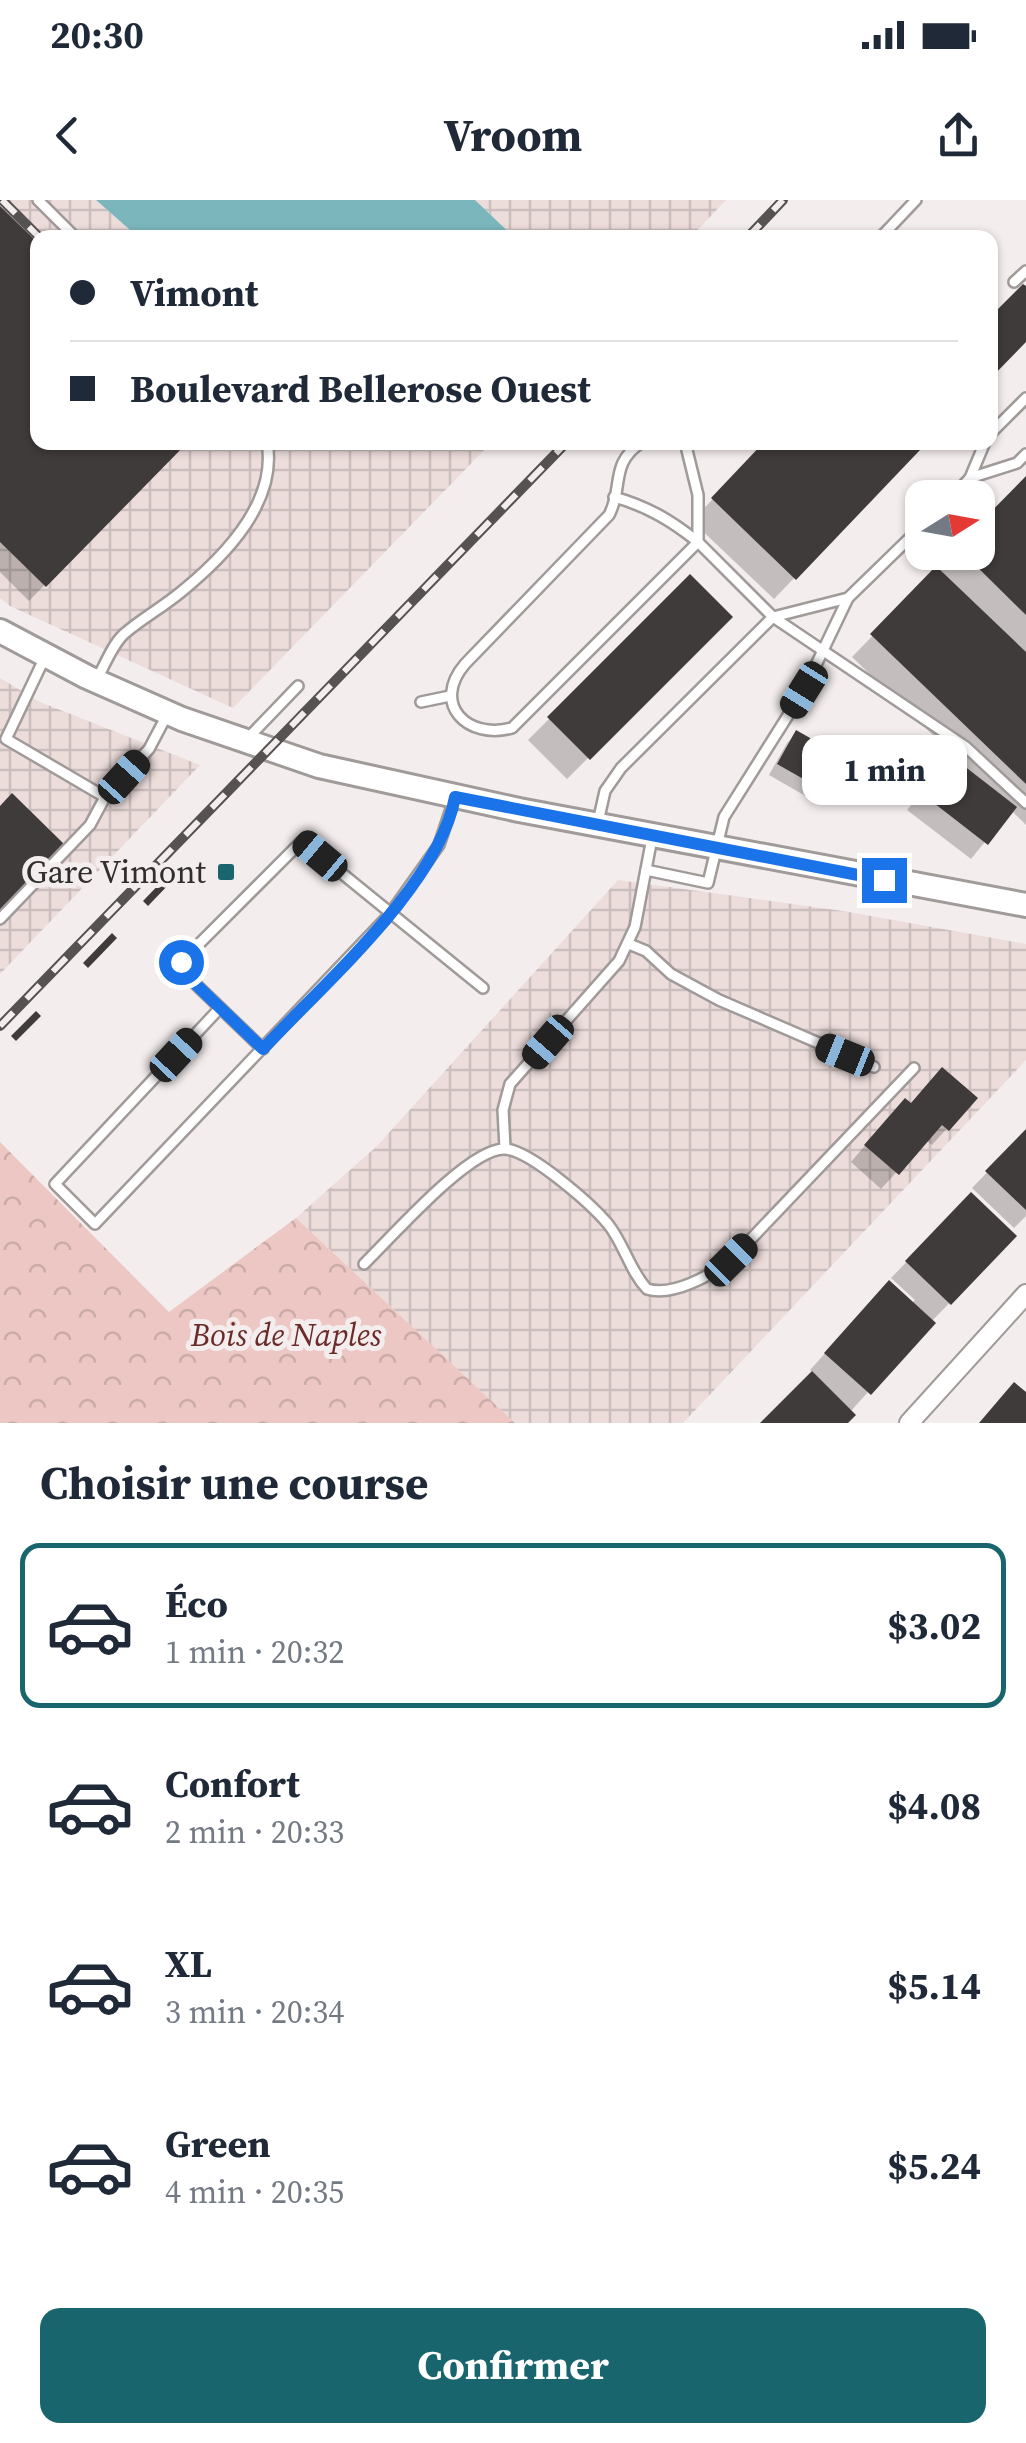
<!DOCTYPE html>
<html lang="fr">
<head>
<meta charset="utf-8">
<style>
	:root { --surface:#fff; --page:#f2f2f3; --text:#1f2937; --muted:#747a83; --line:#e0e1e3; --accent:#18656d }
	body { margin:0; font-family:"Source Serif 4",serif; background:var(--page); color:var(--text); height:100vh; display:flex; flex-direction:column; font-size:38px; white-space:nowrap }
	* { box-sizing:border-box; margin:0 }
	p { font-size:32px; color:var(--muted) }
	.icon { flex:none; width:55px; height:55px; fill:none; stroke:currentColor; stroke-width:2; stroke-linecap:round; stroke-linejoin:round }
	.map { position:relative; height:1223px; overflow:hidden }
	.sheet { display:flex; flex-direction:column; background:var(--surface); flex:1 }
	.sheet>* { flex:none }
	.banner { position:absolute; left:30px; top:30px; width:968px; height:220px; border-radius:20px; box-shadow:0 2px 8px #0004; display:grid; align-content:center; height:220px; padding:0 40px; background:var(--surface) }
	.needle { width:65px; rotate:79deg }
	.controls { position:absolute; left:905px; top:280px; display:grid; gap:20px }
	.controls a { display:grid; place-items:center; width:90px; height:90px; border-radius:20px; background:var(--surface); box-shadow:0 2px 8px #0004; font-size:50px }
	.end { position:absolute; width:45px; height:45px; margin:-22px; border:12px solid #1a73e8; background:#fff; box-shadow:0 0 0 5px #fff }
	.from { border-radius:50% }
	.bubble { position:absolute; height:70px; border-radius:20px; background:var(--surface); box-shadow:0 2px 8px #0004; font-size:32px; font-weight:700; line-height:70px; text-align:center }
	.car { position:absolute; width:30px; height:60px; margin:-30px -15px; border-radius:12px; box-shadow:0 0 8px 2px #0007; background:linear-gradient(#222 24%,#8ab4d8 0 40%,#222 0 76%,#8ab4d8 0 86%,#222 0) }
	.banner b { display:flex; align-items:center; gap:35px; height:95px; font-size:38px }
	.banner b+b { border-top:2px solid var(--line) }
	.banner i { width:25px; height:25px; background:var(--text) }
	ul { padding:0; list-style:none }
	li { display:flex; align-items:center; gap:30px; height:165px; margin:0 20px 15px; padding:0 20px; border:5px solid transparent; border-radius:20px }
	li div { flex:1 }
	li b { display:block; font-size:38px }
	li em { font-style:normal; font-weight:700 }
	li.active { border-color:var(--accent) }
	li>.icon { width:90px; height:90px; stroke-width:1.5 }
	h2 { padding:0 40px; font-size:45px; line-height:120px }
	.primary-button { display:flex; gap:20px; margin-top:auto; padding:20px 40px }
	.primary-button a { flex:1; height:115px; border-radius:20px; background:var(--accent); color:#fff; font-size:40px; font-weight:700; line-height:115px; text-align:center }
	.status { display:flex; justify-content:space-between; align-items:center; height:70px; padding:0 50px; background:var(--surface); direction:ltr }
	.status svg { height:28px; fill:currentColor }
	header { display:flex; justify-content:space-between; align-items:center; height:130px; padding:0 40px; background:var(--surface); font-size:45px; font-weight:700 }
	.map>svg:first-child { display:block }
</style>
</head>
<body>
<div class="status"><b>20:30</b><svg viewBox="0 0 49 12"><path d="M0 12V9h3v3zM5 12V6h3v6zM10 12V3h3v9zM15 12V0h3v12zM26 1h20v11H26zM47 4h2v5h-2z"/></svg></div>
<header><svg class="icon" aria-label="back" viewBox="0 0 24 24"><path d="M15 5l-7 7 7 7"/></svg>Vroom<svg class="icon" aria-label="share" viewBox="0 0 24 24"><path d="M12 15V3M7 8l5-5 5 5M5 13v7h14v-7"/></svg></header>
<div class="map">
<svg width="1026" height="1223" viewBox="0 0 1026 1223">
	<defs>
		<pattern id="industrial-grid" width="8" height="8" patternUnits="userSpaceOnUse" patternTransform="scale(2.5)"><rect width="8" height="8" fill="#ecdddb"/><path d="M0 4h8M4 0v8" fill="none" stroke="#cbbebc"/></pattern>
		<pattern id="forest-crowns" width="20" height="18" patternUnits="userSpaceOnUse" patternTransform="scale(2.5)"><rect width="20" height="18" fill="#ecc7c3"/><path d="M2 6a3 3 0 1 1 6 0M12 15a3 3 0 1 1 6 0" fill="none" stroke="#cbaba8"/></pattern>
	</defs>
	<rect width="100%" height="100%" fill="#f4eded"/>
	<g fill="url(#industrial-grid)">
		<path d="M0,0H96L138,37L38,38V242L491,243L233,508L10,406L0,398Z"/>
		<path d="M475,0H726L690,38L514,37Z"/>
		<path d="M0,478L40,502L200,565L0,774Z"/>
		<path d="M618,680L843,711L1026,744V860L683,1223H515L296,1018L377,946Z"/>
	</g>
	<path fill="url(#forest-crowns)" d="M0,942L169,1112L296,1018L515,1223H0Z"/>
	<path fill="#7bb6bd" d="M96,0H475L514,37H138Z"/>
	<g fill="#0003">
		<path d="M0,9L38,242H184L29,401L0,372Z"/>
		<path d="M767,242L917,250L774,399L692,321Z"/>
		<path d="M1026,279V625L1011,610L971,659L907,610L950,559L962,567L964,565L852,457L954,352H978V328Z"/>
		<path d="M690,378L729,417L567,579L528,540Z"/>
		<path d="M797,533L819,588L809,598L769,575L787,543Z"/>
		<path d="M974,898L932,945L926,940L881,989L851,962L890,916L910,905Z"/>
		<path d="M1026,932V1016L1014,1028L972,988Z"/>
		<path d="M971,995L1014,1036L931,1122L850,1212L853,1215L845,1223H764L814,1173L810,1170L874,1099L911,1104L915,1100L891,1078Z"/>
	</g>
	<g fill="#403b3b">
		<path d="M0,6L38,43V242H188L46,387L0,342Z"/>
		<path d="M1023,84L1026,86V142L990,179V117Z"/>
		<path d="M764,242H912L920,250L796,380L711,298Z"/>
		<path d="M1026,276V415L962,352H978V325Z"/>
		<path d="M936,366L1026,452V584L870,434Z"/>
		<path d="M690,374L733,417L590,560L547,517Z"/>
		<path d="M796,530L840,555L821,589L777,564Z"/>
		<path d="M950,555L1017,607L988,645L921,593Z"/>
		<path d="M12,593L65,645L0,711V606Z"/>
		<path d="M167,676L172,681L148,706L143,701Z"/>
		<path d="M112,733L117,738L88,768L83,763Z"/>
		<path d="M36,811L41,816L16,841L11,836Z"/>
		<path d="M942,867L978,898L949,931L942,925L899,975L864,945L905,898L911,903Z"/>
		<path d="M1026,929V1010L985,971Z"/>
		<path d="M971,992L1017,1036L951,1105L905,1061Z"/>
		<path d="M889,1080L936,1123L871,1195L824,1153Z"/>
		<path d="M812,1171L856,1215L848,1223H760Z"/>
		<path d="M1014,1182L1026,1192V1223H979Z"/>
	</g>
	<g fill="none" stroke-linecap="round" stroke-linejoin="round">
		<g stroke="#a09a99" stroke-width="14">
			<g id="service">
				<path d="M38,0L76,38"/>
				<path d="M880,38L916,0"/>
				<path d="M1014,82L1026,71"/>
				<path d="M990,234L1026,198"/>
				<path d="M685,242L698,295V342"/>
				<path d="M970,278L1017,263L1026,254"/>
				<path d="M614,297C647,306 672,321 698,342"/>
				<path d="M951,298L970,278L985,242"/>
				<path d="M773,417L966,547L1026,603"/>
				<path d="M773,417L848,398L922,326"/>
				<path d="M44,459L6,539L105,597L149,549L168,513"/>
				<path d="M96,481C104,467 112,445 124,434C141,419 163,407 181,392C224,357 278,303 267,242"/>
				<path d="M421,502L450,496"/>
				<path d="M248,538L298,486"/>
				<path d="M598,622L605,591L621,568L773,417L698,342L512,528C467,540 431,504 465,464L609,315C624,287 609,264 642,242"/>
				<path d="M646,670L708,683L724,617L804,490L848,398"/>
				<path d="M0,719L90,625L105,597"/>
				<path d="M629,744L646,751L671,774L719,800L874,867"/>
				<path d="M219,809L55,984L95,1024L390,714L439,645L455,597"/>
				<path d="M263,849L184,773L181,762L302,641L483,788"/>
				<path d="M505,948L503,910L510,884L619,761L635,727L652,638"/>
				<path d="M364,1064C391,1038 468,949 504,949C529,949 591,1004 608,1024C624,1044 630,1071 647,1089C673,1097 711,1075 731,1060L914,868"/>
			</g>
		</g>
		<g stroke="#a09a99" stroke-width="22">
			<path id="minor" d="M909,1223L1026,1094"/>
		</g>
		<g stroke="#a09a99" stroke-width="28">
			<path id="tertiary" d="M0,431L87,477L182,519L319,566L519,610L1026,705"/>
		</g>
		<use href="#service" stroke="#fff" stroke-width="9"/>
		<use href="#minor" stroke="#fff" stroke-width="18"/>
		<use href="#tertiary" stroke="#fff" stroke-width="22"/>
		<g stroke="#555251" stroke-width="10">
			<g id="rail">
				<path d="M2,0L40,38"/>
				<path d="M747,38L783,0"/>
				<path d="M0,826L567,242"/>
			</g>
		</g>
		<use href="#rail" stroke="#f4eded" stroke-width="6" stroke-dasharray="19" stroke-linecap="butt"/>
	</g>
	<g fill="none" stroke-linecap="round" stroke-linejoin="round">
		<path stroke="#1a73e8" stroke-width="12" d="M181,762L184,773L263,849C323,784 439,685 455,597L884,680"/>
	</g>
	<rect fill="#18656d" stroke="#f4eded" stroke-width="4" x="216" y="662" width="20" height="20" rx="5"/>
	<g text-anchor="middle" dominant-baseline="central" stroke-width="10" stroke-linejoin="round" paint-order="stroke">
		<g font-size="32" fill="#302e2d" stroke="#f4eded" text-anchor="end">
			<text x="206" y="672">Gare Vimont</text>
		</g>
		<g font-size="32" font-style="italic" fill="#6b2b29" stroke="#f4eded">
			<text x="286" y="1135">Bois de Naples</text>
		</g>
	</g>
</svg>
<div class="controls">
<a><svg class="needle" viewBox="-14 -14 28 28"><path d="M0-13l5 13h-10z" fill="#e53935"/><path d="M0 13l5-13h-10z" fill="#747a83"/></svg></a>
</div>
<i class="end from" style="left:181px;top:762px"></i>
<i class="end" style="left:884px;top:680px"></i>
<div class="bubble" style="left:802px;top:535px;width:165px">1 min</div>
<i class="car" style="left:804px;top:490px;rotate:212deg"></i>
<i class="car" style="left:124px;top:577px;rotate:42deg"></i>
<i class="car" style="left:320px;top:656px;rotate:310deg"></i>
<i class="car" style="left:548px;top:842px;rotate:221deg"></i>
<i class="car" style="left:176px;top:855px;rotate:43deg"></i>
<i class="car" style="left:845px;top:855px;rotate:292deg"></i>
<i class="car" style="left:731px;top:1060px;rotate:45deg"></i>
<div class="banner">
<b><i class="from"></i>Vimont</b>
<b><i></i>Boulevard Bellerose Ouest</b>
</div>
</div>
<section class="sheet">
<h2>Choisir une course</h2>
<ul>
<li class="active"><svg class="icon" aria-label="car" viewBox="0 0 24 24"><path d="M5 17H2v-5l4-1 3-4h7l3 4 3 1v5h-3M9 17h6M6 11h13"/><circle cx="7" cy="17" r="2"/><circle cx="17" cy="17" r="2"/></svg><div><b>Éco</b><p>1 min · 20:32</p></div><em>$3.02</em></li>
<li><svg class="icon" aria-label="car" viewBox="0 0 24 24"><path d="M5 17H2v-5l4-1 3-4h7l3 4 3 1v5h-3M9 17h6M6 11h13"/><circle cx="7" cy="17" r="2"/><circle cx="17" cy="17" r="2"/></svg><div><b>Confort</b><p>2 min · 20:33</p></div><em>$4.08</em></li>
<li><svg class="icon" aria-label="car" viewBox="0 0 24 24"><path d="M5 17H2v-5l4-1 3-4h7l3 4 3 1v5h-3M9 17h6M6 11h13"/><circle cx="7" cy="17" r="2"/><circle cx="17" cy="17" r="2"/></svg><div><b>XL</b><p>3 min · 20:34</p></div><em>$5.14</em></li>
<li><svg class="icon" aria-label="car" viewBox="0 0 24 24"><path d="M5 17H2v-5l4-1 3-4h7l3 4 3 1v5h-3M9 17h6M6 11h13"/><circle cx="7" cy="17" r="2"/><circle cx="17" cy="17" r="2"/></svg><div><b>Green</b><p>4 min · 20:35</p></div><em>$5.24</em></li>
</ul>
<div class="primary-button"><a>Confirmer</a></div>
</section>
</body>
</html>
